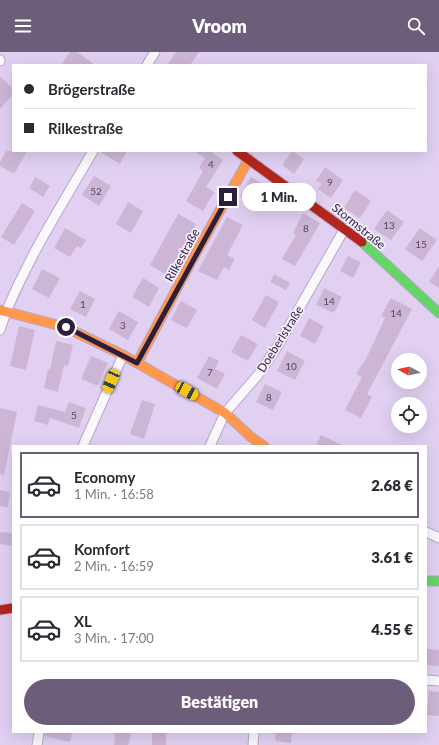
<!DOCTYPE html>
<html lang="de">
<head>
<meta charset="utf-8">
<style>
	:root { --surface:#fff; --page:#f7f7f7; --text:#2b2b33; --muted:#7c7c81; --line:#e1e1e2; --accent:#6c5d7b }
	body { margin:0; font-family:Lato,sans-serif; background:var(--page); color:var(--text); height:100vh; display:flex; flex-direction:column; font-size:15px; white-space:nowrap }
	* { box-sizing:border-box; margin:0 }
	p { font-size:13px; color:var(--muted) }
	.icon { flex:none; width:22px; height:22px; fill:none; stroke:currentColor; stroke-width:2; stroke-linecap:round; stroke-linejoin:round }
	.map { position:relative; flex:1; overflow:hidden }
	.details { position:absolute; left:12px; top:393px; width:415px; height:288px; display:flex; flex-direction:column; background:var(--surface); border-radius:0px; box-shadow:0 4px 16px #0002 }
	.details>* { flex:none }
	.hud { position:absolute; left:12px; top:12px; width:415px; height:88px; border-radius:0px; box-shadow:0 4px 16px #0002; display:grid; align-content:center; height:88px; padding:0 12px; background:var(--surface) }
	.needle { width:26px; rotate:278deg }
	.controls { position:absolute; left:391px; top:301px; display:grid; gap:8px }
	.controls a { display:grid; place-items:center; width:36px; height:36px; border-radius:50%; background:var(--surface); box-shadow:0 4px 16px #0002; font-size:20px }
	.end { position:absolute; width:18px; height:18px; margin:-9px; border:5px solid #2d1f3b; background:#fff; box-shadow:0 0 0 2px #fff }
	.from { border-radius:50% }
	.bubble { position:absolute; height:28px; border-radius:14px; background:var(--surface); box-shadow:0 4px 16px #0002; font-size:13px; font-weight:800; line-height:28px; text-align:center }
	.car { position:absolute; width:12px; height:24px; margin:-12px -6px; border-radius:5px; box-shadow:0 0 3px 1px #0007; background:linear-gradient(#f5c518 24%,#345 0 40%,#f5c518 0 76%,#345 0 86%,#f5c518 0) }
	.hud b { display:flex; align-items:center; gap:14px; height:38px; font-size:15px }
	.hud b+b { border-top:1px solid var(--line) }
	.hud i { width:10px; height:10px; background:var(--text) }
	ul { padding:7px 0 0; list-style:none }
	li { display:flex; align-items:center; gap:12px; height:66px; margin:0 8px 6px; padding:0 4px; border:2px solid var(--line); border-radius:0px }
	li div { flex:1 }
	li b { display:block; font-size:15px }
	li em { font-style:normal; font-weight:800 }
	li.selected { border-color:var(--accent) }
	li>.icon { width:36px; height:36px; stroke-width:1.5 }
	.cta { display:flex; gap:8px; margin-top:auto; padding:8px 12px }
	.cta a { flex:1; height:46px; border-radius:24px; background:var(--accent); color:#fff; font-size:16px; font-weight:800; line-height:46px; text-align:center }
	header { display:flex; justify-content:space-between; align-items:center; height:52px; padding:0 12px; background:var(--accent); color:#fff; font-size:18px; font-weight:800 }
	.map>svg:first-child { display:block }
</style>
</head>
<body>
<header><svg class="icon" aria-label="menu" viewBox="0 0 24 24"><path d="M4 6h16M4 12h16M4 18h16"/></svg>Vroom<svg class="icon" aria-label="search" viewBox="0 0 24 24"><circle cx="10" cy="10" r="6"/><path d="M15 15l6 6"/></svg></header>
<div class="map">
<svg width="439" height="693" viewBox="0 0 439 693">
	<rect width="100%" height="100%" fill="#e1d0f2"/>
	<g fill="#cdb6d5">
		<path d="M70,0H77L95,13H61Z"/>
		<path d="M176,0H199L190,13H167Z"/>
		<path d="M0,25L13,36V42L0,57Z"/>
		<path d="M6,99H27L14,122L0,114V110Z"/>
		<path d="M99,99H127L120,112Z"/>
		<path d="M194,99H210L223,108L206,135L214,140L203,159L186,149L203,119L199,116L205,106Z"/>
		<path d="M292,99L304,107L294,122L282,113Z"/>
		<path d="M325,115L343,128L331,146L318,137L322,132L316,129Z"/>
		<path d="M94,124L111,134L99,154L82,143Z"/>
		<path d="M35,125L50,134L43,145L29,136Z"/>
		<path d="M251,125L269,135L258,154L240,144Z"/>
		<path d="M355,138L371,149L360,166L344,156Z"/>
		<path d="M128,150L143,159L131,181L116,172Z"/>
		<path d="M22,151L35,159L14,193L1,185Z"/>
		<path d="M387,158L404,170L391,188L374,177Z"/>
		<path d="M303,161L320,171L295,214L282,207L296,183L293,181Z"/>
		<path d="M178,162L196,172L167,223L150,213Z"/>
		<path d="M227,165L243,173L227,203L235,207L229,218L224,215L217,228L198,219Z"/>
		<path d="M65,176L86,188L81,196L77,194L70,205L54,196Z"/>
		<path d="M420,176L437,188L422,209L405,197Z"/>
		<path d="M348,204L361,210L353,226L340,219Z"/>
		<path d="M439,214V236L429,230Z"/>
		<path d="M42,217L60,226L49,246L32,237Z"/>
		<path d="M274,222L290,231L286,238L270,230Z"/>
		<path d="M143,226L159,236L149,255L132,245Z"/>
		<path d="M324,236L342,245L334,261L316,253Z"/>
		<path d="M80,239L95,247L86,265L70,257Z"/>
		<path d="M266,243L279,250L265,276L252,268Z"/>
		<path d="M391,246L412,257L367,342L372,345L361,366L345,358L362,325L356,322L366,307L385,266L381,264Z"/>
		<path d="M181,249L197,258L187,276L171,268Z"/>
		<path d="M119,259L138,270L128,288L109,277Z"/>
		<path d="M309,266L324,274L315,292L300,284Z"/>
		<path d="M19,274L35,278L26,318L10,314Z"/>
		<path d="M241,283L258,292L248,309L231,300Z"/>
		<path d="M56,289L73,293L68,314L64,313L58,340L44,336L48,317L50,318Z"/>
		<path d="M287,299L305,309L295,328L277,319Z"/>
		<path d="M91,304L108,311L98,334L81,327Z"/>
		<path d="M209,304L219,309L215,317L225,322L217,337L197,326Z"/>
		<path d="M265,332L282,340L273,358L256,350Z"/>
		<path d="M142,348L155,352L144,387L130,382Z"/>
		<path d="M69,350L86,356L79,376L50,366L48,373L34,369L38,353L65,360Z"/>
		<path d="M0,356L17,360L4,423L0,422Z"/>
		<path d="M321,383L344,394H316Z"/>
		<path d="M0,438L10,440L8,455L0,454Z"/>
		<path d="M0,480L13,481V494L0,492Z"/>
		<path d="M426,597L439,598V614L426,613Z"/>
		<path d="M429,639L439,640V664L427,663Z"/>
		<path d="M45,680H72L70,690L44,684Z"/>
		<path d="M115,680H131L130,689H129L128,693H114Z"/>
		<rect x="152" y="680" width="14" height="13"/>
		<path d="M276,680H292L291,691L275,689Z"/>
	</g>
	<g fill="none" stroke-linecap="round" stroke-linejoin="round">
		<g stroke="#b7a8c5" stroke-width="11">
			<g id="street">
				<path d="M0,8V9"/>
				<path d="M147,13L155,0"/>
				<path d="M0,278C8,252 20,229 32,205C51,169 73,134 93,99"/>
				<path d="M83,394L123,303"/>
				<path d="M210,394L225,361L258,323L277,295L345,176"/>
				<path d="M426,480L439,486"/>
				<path d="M426,628L439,629"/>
				<path d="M37,693L39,680"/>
				<path d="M253,693L254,680"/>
			</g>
		</g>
		<g stroke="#b7a8c5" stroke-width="11">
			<g id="fast">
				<path d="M362,190L439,261"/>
				<path d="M426,529H439"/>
			</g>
		</g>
		<g stroke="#b7a8c5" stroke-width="11">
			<g id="slow">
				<path d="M0,258L65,275L123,303L225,361L251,385L264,394"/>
				<path d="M137,311L192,208L249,107"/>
			</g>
		</g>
		<g stroke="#b7a8c5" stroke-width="11">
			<g id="jam">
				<path d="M237,99L362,190"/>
				<path d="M0,558L13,556"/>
			</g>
		</g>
		<use href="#street" stroke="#faf8fd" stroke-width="9"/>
		<use href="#fast" stroke="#63d668" stroke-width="9"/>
		<use href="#slow" stroke="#ff974d" stroke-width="9"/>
		<use href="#jam" stroke="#b3261e" stroke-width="9"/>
	</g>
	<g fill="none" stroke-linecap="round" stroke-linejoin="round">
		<path stroke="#2d1f3b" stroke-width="5" d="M66,275L137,311L228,145"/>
	</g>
	<g text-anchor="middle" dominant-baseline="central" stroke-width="3.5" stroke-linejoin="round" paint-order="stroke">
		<g font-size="10" fill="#554562">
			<text x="211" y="112">4</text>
			<text x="330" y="130">9</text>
			<text x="96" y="139">52</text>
			<text x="389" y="173">13</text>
			<text x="306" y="176">8</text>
			<text x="421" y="192">15</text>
			<text x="329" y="249">14</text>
			<text x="83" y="252">1</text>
			<text x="396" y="261">14</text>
			<text x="123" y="273">3</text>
			<text x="291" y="314">10</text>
			<text x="210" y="320">7</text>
			<text x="269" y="345">8</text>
			<text x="74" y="363">5</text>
		</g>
		<g font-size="12" fill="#2d1f3b" stroke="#f6effe">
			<text transform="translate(359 174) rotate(39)">Stormstraße</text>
			<text transform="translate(182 203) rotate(-61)">Rilkestraße</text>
			<text transform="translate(280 287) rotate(-58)">Doeberlstraße</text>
		</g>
	</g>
</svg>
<div class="controls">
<a><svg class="needle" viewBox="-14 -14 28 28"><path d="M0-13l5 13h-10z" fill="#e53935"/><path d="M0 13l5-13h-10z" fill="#7c7c81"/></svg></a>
<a><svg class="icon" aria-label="locate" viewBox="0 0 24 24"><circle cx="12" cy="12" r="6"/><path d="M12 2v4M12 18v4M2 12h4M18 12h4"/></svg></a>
</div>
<i class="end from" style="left:66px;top:275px"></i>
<i class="end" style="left:228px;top:145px"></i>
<div class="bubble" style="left:242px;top:131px;width:74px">1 Min.</div>
<i class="car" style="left:111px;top:329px;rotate:203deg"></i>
<i class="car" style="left:187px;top:339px;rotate:119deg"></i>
<div class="hud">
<b><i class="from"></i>Brögerstraße</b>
<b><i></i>Rilkestraße</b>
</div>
<section class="details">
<ul>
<li class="selected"><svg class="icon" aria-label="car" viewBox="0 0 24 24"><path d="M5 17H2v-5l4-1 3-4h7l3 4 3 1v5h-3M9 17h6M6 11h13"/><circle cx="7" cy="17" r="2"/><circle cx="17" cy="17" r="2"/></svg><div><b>Economy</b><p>1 Min. · 16:58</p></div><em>2.68 €</em></li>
<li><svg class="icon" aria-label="car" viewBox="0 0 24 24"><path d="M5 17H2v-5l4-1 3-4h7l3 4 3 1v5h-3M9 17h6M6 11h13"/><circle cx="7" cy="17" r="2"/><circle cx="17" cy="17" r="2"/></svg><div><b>Komfort</b><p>2 Min. · 16:59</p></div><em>3.61 €</em></li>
<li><svg class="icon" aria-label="car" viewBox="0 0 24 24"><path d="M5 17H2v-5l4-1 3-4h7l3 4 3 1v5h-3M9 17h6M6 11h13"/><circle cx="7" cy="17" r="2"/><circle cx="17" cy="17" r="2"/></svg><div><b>XL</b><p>3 Min. · 17:00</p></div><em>4.55 €</em></li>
</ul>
<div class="cta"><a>Bestätigen</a></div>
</section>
</div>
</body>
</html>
